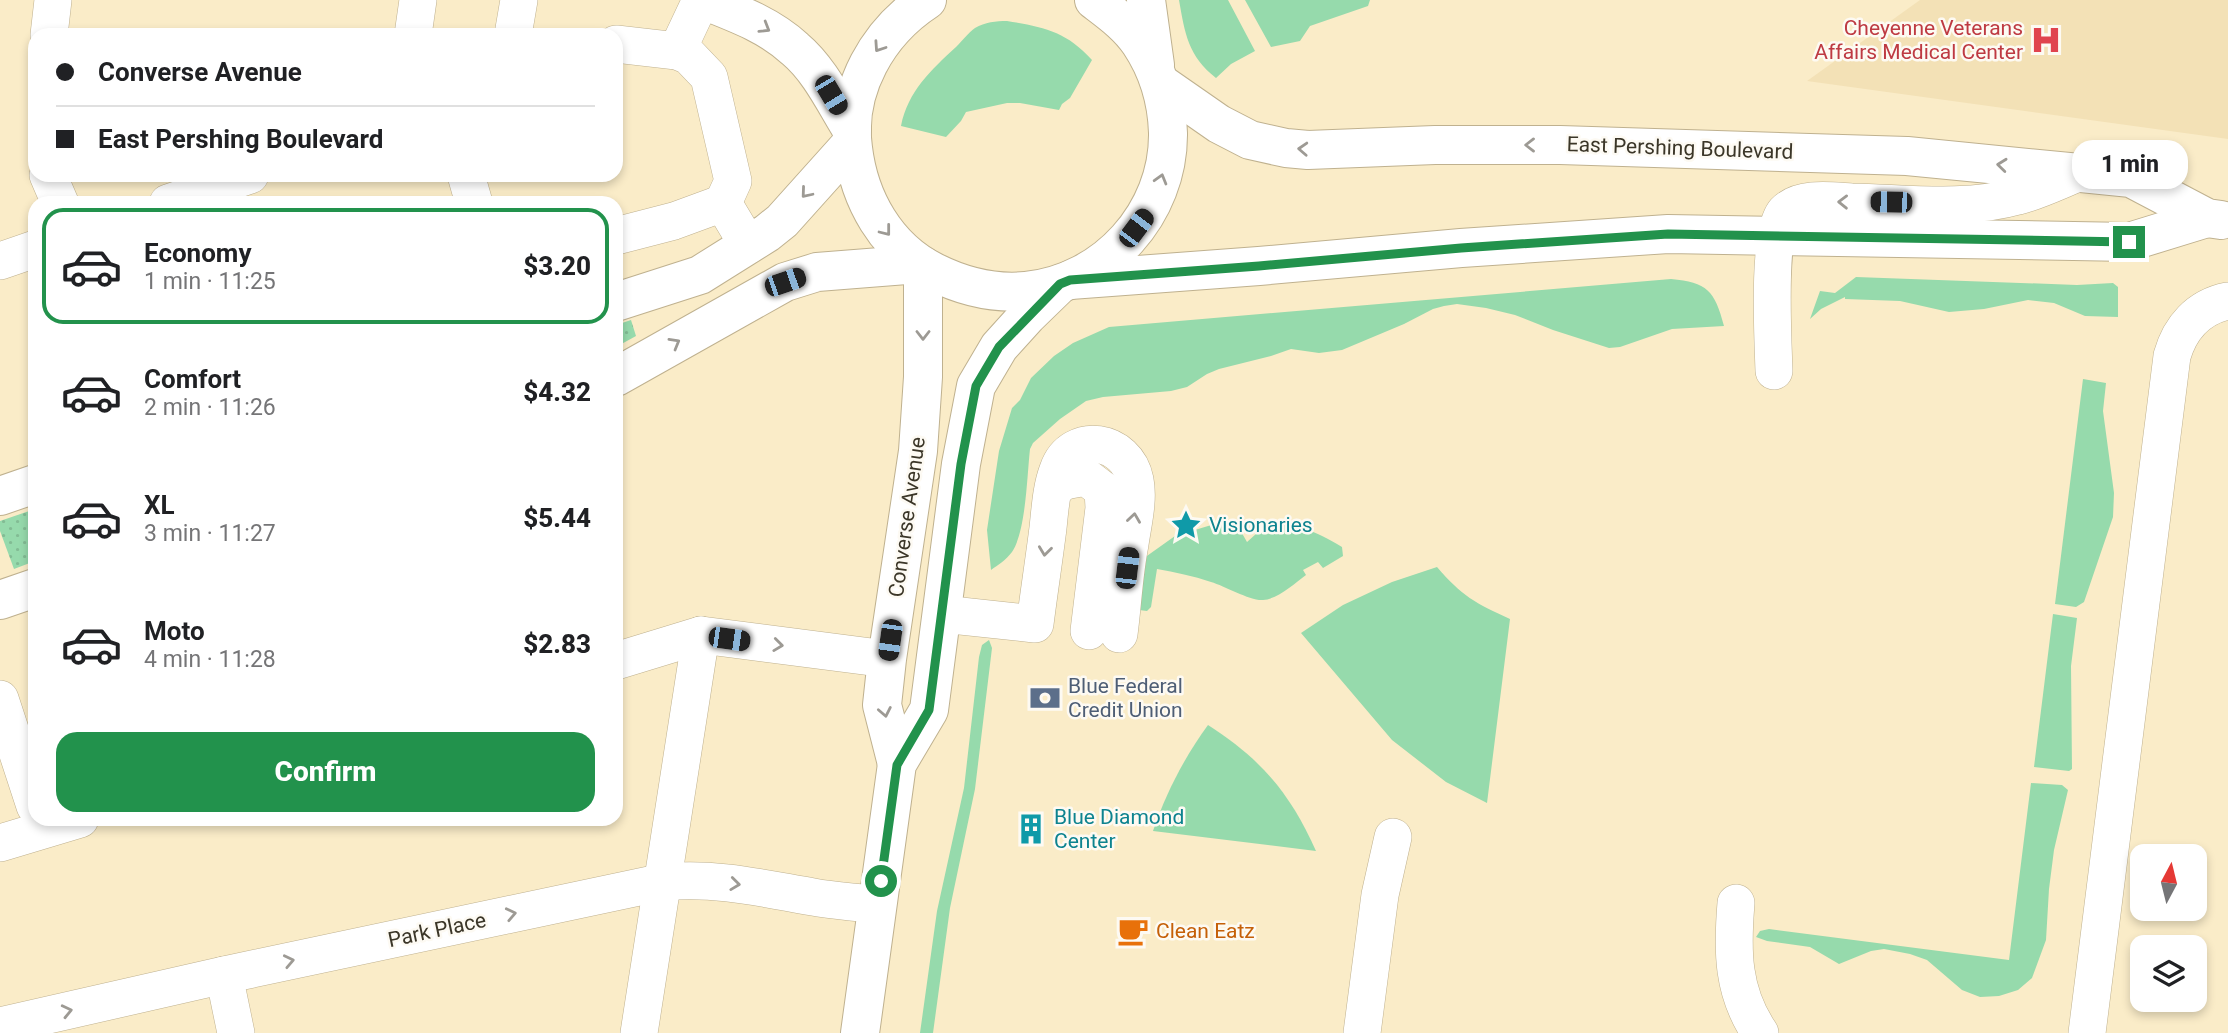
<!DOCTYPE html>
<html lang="en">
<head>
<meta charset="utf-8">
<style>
	:root { --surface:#fff; --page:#f2f2f2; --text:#202124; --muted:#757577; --line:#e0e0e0; --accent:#22924c }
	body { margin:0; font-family:Roboto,sans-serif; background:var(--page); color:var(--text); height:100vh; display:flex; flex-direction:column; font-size:26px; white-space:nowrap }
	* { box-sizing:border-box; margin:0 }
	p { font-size:23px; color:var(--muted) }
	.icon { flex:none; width:38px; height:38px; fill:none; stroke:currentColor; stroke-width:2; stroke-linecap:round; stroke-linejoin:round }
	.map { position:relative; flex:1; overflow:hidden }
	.side { position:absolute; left:28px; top:196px; width:595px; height:630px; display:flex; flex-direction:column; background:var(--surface); border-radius:21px; box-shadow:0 4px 10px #0003 }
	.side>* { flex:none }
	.hud { position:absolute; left:28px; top:28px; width:595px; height:154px; border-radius:21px; box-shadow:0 4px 10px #0003; display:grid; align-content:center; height:154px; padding:0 28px; background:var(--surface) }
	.needle { width:46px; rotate:7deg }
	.controls { position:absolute; left:2130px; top:844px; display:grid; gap:14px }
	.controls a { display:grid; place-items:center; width:77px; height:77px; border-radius:14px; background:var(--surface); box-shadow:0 4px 10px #0003; font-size:35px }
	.end { position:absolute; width:32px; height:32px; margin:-16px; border:9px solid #22924c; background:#fff; box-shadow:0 0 0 4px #fff }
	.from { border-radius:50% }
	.bubble { position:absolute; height:49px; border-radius:21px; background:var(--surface); box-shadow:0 4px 10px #0003; font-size:23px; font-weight:800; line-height:49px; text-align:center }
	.car { position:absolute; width:21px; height:42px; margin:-21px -10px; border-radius:9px; box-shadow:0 0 5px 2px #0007; background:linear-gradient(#222 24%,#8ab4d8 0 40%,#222 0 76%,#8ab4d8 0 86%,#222 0) }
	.hud b { display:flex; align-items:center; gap:24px; height:66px; font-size:26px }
	.hud b+b { border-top:2px solid var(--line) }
	.hud i { width:18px; height:18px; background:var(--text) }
	ul { padding:12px 0 0; list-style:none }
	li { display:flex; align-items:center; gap:21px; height:116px; margin:0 14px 10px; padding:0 14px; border:4px solid transparent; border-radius:21px }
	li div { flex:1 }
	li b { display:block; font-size:26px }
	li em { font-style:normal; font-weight:800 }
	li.on { border-color:var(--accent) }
	li>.icon { width:63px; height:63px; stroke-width:1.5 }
	.cta { display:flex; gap:14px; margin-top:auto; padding:14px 28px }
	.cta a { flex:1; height:80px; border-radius:21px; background:var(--accent); color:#fff; font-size:28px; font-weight:800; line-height:80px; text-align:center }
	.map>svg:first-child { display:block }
</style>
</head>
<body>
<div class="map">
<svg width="2228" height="1033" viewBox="0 0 2228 1033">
	<defs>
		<pattern id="park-dots" width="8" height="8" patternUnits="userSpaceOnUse" patternTransform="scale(1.75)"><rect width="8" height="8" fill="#96daac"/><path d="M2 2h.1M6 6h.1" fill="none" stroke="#82bc94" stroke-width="1.8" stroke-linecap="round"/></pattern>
	</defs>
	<rect width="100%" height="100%" fill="#faecc8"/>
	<path fill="#f3e1b6" d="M1920,0H2228V139L1807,81Z"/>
	<g fill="#96daac">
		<path d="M1179,0H1228L1255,51L1231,64L1216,78C1188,56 1185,34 1179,0Z"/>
		<path d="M1245,0H1370L1368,6L1310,26L1300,41L1271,47Z"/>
		<path d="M1007,21C1043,27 1066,31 1092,60L1070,98L1062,104L1059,110L1020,103H1007L966,112L961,121L946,137L901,126C908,91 931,70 956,47C962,41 968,33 975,28C985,22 996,21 1007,21Z"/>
		<path d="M1856,277L2077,285L2113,283L2118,287V317L2085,316L2054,303L2028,300L1984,309L1949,312L1900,301L1845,299V297L1821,309L1810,319L1820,291L1835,293Z"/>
		<path d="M1671,279C1707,282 1715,291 1724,326L1672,329L1620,347L1609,348L1553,330L1515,315L1486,308L1457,304L1444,306L1433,309L1404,324L1342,350L1319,353L1291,349L1271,356L1219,369L1207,374L1187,387L1171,391L1103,397L1086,401L1060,419L1033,443L1030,449C1027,476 1026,531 1012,552C1006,560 998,565 991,570L987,530L999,451L1012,408L1020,400L1031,378L1054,356L1073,343L1109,327Z"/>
		<path d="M2083,379L2106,383L2103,411L2114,493L2113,517L2084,602L2076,607L2055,604Z"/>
		<path d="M1235,521L1247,542L1266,525L1264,522C1299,526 1311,528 1342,547L1343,556L1323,568L1318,562L1303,570L1306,575C1294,584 1278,599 1263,600C1250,601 1225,586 1211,582C1193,576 1175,572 1157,569L1151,607L1147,611L1139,610L1137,563L1175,536L1218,523Z"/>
		<path d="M1437,567C1462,596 1475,603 1510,619L1487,803L1446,782L1392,740L1301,633L1343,605L1392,582Z"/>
		<path d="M2053,614L2077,618L2071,666L2072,769L2069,771L2034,767Z"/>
		<path d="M989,640L992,648L975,789L950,908L933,1033H920L937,911L964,788L979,657L982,645Z"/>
		<path d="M1208,725C1261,759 1290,793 1316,851L1153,831C1166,793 1184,758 1208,725Z"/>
		<path d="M2031,783L2062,785L2068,790L2054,850L2049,889L2046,940L2032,978L2018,990L1999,996L1980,997L1962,990L1927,960L1910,954L1884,949L1871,951L1839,964L1810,947L1767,941L1756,937L1760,931L1769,929L2009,960Z"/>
	</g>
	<g fill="url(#park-dots)">
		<path d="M631,320L636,336L616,347V325Z"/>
		<path d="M35,509V561L14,569L0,531V521Z"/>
	</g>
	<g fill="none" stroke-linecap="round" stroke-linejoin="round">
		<g stroke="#bfb18f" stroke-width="38">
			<g id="minor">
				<path d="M49,35L53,0"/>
				<path d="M413,35L418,0"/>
				<path d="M513,35L519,0"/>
				<path d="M616,44L677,51L689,56L709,77L733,181L723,203"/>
				<path d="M677,51L701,0"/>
				<path d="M48,175L60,203"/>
				<path d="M466,175L474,203"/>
				<path d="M168,203L250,175"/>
				<path d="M616,236L674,221L723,203L748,245"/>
				<path d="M0,261L35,249"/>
				<path d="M1774,371C1773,341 1767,232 1785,212C1800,196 1833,201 1852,202C1907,203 1965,211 2018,196C2038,191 2058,181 2078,173"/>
				<path d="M1054,489L1064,481L1086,477L1103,490L1104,508L1089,631"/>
				<path d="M942,614L1035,624C1039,592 1044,560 1048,528C1050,510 1051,488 1058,470C1072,430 1127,439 1135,480C1139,500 1133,523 1130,544C1124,574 1123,604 1119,634"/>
				<path d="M616,661L701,635L887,659"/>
				<path d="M0,699L35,806"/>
				<path d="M0,843L80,819"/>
				<path d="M1736,903C1732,951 1732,992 1760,1033"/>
				<path d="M224,975L236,1033"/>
				<path d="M0,1026L224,975L663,882C717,877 761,888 813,897C834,901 856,902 877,905"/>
				<path d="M639,1033L701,635"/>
				<path d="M1362,1033L1380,895L1393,837"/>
				<path d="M2087,1033L2172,356C2180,328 2198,307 2228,301"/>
			</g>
		</g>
		<g stroke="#bfb18f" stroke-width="40">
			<g id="major">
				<path d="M703,0C736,13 769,25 795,49C820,70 835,103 852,130"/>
				<path d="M927,0C878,32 845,89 853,148C859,199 886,248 934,272C962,286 994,294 1026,291C1106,283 1169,213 1168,133C1167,101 1158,70 1140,43C1128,25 1111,13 1094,0"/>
				<path d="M1146,0L1155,65"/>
				<path d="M1160,83L1219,124L1250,140L1286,148L1308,150L1435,145H1560L1907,156L2131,178L2207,218L2221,220"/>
				<path d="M1070,280L1259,266L1461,248L1668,234L2129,242L2207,218"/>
				<path d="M616,302L700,275L767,233L782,221L852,143"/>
				<path d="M616,377L785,282L817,272L919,264"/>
				<path d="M0,496L35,484"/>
				<path d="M0,600L35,588"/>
				<path d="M897,764L882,705L887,659L918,451L923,377V266"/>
				<path d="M860,1033L897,764L929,710L961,464L976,386L999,347L1027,316L1060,284"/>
			</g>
		</g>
		<use href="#minor" stroke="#fff" stroke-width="37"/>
		<use href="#major" stroke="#fff" stroke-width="38"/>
	</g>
	<defs><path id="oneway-chevron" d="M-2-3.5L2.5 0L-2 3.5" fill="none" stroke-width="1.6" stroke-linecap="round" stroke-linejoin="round" transform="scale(1.75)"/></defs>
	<g stroke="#9d9a94">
		<use href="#oneway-chevron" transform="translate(765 28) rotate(31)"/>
		<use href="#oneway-chevron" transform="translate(879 47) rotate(124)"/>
		<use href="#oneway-chevron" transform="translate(1530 145) rotate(180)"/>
		<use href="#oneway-chevron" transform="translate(1303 149) rotate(-177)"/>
		<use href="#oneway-chevron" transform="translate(2002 165) rotate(-174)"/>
		<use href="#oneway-chevron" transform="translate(1161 179) rotate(-74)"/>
		<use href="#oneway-chevron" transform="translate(806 193) rotate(130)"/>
		<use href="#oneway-chevron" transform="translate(1843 202) rotate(-179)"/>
		<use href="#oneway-chevron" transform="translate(886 231) rotate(52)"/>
		<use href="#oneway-chevron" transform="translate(923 335) rotate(90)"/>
		<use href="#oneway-chevron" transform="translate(675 343) rotate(-30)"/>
		<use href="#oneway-chevron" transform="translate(1134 518) rotate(-82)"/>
		<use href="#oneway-chevron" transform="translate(1045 551) rotate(97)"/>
		<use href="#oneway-chevron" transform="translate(778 645) rotate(7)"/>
		<use href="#oneway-chevron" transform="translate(885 712) rotate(79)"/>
		<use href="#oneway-chevron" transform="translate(735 884) rotate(7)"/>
		<use href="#oneway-chevron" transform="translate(511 914) rotate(-12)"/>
		<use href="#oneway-chevron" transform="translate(289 961) rotate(-12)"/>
		<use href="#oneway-chevron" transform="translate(67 1011) rotate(-13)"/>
	</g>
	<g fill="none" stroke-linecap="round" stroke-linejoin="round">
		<path stroke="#22924c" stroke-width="9" d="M881,881L897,765L929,710L961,464L976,386L999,347L1060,284L1070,280L1259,266L1461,248L1668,234L2129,242"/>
	</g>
	<defs>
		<g id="hospital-bare" transform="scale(2.415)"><path d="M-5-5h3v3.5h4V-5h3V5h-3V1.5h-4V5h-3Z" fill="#e0444e" stroke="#fdfaf3" stroke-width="2.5" paint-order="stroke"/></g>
		<g id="sight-bare" transform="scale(2.415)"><path d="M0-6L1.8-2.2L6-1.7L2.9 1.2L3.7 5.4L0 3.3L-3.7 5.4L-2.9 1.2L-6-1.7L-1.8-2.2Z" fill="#0f9aa8" stroke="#fdfaf3" stroke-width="2.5" paint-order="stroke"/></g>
		<g id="bank-bare" transform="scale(2.415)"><path d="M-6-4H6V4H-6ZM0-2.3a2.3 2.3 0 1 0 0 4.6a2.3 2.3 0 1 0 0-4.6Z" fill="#5c6f8a" stroke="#fdfaf3" stroke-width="2.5" paint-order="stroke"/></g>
		<g id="building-bare" transform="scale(2.415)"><path d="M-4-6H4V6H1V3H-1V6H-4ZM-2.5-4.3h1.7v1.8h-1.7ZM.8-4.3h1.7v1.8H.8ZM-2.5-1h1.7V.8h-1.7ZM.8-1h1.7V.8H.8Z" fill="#0f9aa8" stroke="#fdfaf3" stroke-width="2.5" paint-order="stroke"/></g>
		<g id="cafe-bare" transform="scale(2.415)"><path d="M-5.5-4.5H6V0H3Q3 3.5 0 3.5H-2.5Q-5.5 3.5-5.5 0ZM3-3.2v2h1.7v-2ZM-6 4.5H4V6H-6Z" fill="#e8710a" stroke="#fdfaf3" stroke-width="2.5" paint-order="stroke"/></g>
	</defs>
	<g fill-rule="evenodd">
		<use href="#hospital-bare" x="2046" y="40"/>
		<use href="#sight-bare" x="1186" y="525"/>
		<use href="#bank-bare" x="1045" y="698"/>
		<use href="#building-bare" x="1031" y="829"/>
		<use href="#cafe-bare" x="1133" y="931"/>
	</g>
	<g text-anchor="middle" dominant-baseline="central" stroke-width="5" stroke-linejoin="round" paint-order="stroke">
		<g font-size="21" fill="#be3a42" stroke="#fdfaf3" text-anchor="end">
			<text x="2023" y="28">Cheyenne Veterans<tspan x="2023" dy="24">Affairs Medical Center</tspan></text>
		</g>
		<g font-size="21" fill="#3b3628" stroke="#fdfaf3">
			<text transform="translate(1680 148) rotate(2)">East Pershing Boulevard</text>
			<text transform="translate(907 517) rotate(-82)">Converse Avenue</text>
			<text transform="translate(437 930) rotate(-12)">Park Place</text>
		</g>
		<g font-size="21" fill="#0d838f" stroke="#fdfaf3" text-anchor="start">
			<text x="1209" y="525">Visionaries</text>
			<text x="1054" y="817">Blue Diamond<tspan x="1054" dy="24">Center</tspan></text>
		</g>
		<g font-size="21" fill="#4e5e75" stroke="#fdfaf3" text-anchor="start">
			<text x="1068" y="686">Blue Federal<tspan x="1068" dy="24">Credit Union</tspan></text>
		</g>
		<g font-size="21" fill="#c56008" stroke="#fdfaf3" text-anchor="start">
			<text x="1156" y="931">Clean Eatz</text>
		</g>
	</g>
</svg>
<div class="controls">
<a><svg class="needle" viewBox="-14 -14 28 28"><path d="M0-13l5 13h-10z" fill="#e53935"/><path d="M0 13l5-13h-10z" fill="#757577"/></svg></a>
<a><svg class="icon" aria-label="layers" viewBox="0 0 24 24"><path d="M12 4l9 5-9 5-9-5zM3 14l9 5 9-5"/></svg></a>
</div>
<i class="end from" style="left:881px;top:881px"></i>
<i class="end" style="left:2129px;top:242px"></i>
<div class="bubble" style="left:2072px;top:140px;width:116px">1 min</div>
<i class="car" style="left:831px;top:95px;rotate:149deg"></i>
<i class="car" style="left:1891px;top:202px;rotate:271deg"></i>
<i class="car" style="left:1136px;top:228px;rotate:37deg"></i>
<i class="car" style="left:785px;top:282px;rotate:71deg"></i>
<i class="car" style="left:1127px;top:568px;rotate:7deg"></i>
<i class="car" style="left:729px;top:639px;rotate:98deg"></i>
<i class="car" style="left:890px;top:640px;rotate:188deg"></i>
<div class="hud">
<b><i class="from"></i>Converse Avenue</b>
<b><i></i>East Pershing Boulevard</b>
</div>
<section class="side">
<ul>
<li class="on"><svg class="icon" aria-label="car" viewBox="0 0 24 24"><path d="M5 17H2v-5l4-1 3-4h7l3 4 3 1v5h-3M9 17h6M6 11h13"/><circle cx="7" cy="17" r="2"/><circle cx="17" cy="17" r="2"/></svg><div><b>Economy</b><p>1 min · 11:25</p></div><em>$3.20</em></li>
<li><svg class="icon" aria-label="car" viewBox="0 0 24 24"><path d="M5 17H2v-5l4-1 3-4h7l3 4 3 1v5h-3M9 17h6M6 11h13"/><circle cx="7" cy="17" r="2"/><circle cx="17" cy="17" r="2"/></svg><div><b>Comfort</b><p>2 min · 11:26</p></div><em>$4.32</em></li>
<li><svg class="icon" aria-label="car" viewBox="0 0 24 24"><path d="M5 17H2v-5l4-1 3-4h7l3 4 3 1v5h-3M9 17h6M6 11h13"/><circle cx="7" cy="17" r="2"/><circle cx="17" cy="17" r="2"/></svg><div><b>XL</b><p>3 min · 11:27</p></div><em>$5.44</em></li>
<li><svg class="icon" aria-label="car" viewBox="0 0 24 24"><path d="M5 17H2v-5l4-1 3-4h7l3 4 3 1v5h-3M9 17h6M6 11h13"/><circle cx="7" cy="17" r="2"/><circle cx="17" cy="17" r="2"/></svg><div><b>Moto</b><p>4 min · 11:28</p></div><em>$2.83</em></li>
</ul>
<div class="cta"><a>Confirm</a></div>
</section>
</div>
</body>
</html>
